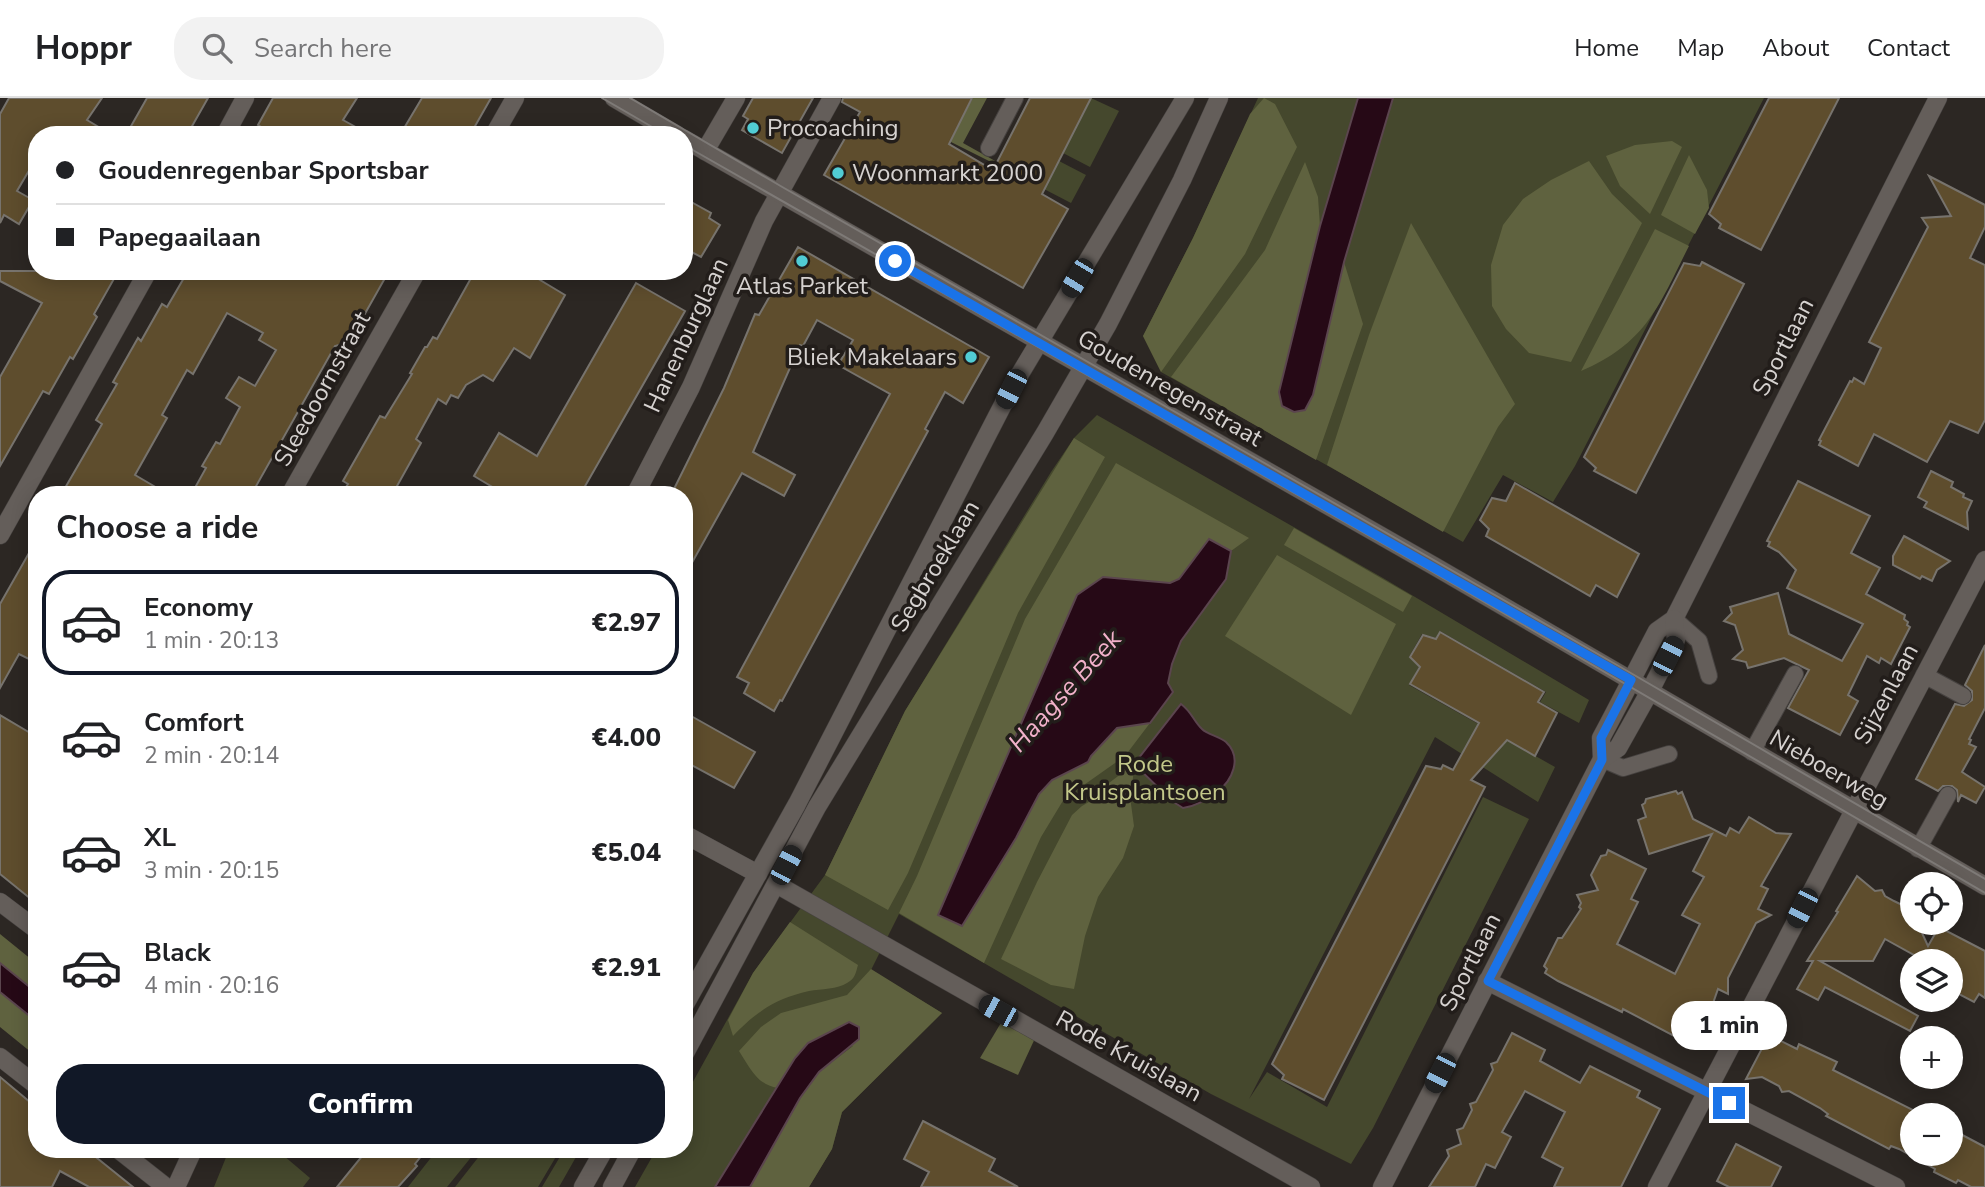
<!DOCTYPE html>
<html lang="en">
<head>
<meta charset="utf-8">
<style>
	:root { --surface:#fff; --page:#f2f2f2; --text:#202124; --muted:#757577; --line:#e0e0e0; --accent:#111827 }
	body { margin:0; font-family:"Nunito Sans",sans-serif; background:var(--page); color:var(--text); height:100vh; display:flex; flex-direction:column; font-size:26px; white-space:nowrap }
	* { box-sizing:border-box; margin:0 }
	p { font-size:23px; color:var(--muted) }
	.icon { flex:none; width:38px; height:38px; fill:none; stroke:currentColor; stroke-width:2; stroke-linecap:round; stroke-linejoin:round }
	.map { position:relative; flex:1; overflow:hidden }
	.sheet { position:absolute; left:28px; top:388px; width:665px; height:672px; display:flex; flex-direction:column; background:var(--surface); border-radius:28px; box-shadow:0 4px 18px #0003 }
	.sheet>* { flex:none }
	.banner { position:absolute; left:28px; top:28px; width:665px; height:154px; border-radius:28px; box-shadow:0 4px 18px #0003; display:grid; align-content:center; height:154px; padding:0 28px; background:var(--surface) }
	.fabs { position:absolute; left:1900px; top:774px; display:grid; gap:14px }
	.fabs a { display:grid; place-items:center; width:63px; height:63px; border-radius:50%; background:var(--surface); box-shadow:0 4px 18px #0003; font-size:35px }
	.end { position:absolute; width:32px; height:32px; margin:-16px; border:9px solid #1a73e8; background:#fff; box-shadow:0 0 0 4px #fff }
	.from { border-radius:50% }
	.bubble { position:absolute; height:49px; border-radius:24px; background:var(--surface); box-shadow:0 4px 18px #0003; font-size:23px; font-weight:800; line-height:49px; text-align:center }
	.car { position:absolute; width:21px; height:42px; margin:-21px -10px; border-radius:9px; box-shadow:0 0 5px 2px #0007; background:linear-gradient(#222 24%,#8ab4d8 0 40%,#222 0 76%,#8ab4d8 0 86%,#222 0) }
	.banner b { display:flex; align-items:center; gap:24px; height:66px; font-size:26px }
	.banner b+b { border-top:2px solid var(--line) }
	.banner i { width:18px; height:18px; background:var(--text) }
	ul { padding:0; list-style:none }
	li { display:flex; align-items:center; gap:21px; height:105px; margin:0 14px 10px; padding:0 14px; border:4px solid transparent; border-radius:28px }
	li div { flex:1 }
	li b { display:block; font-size:26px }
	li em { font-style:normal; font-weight:800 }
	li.active { border-color:var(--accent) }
	li>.icon { width:63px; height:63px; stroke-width:1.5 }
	h2 { padding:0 28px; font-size:32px; line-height:84px }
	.cta { display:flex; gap:14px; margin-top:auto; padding:14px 28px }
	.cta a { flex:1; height:80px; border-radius:28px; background:var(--accent); color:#fff; font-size:28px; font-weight:800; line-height:80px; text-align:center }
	header { display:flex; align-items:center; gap:42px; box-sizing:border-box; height:98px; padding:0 35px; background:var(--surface); border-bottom:2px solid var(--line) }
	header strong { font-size:33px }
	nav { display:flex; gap:38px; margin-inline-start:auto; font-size:24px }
	.search { width:490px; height:63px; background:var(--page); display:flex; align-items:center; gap:18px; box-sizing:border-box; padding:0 24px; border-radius:28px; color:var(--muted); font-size:26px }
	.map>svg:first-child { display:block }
</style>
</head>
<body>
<header>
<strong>Hoppr</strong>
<div class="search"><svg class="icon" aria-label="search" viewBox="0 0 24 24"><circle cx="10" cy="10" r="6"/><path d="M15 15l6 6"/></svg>Search here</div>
<nav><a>Home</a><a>Map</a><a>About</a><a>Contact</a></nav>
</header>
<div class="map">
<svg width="1985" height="1089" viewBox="0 0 1985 1089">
	<rect width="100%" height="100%" fill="#2c2723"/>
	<g fill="#45482d">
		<path d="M1091,0L1119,13L1090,69L1063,55Z"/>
		<path d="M1258,0H1764L1575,368L1553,404L1503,377L1463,444L1161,274L1143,238L1193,140Z"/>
		<path d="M1059,63L1086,77L1071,105L1044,91Z"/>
		<path d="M1097,317L1383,480L1589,602L1579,625L1540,604L1546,594L1440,533L1436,540L1422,536L1409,559L1419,569L1409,587L1555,669L1538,704L1435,639L1249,1001L1267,974L1327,1009L1483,699L1529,721L1373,1030L1351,1066L1211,996L899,816L871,872L942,915L842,1014L832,1051L809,1089H635L656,1052H684V1000L753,875L825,777L905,613L1051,374L1074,340Z"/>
		<path d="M229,1052H277L310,1080L303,1089H214Z"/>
		<path d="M437,1052H477L447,1089H408Z"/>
		<path d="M484,1052H560L538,1089H455Z"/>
		<path d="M564,1052H580L559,1089H542Z"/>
	</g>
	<g fill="#5f623f">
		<path d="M973,0H987L963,45L997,64L995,66L949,43Z"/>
		<path d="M1264,0L1275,6L1297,49L1245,156L1161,274L1143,238L1193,140L1250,16Z"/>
		<path d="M1672,43L1682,49L1650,116L1620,88L1606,58L1635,47Z"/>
		<path d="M1689,57L1707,92L1709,110L1695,136L1661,117Z"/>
		<path d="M1589,63L1612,96L1642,125L1571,264L1529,255L1506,231L1492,208L1491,167L1503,127L1523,101L1551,82Z"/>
		<path d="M1305,64L1318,99L1320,128L1279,294L1286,311L1294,314L1313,297L1344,164L1363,226L1316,362L1171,279L1265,152Z"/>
		<path d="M1411,125L1515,306L1498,329L1443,434L1327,367L1369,237Z"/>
		<path d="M1655,131L1689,148C1659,207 1647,245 1581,273Z"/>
		<path d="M1074,340L1105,359L1018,515L908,775L888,812L825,777L905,613Z"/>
		<path d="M1116,365L1249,440L1231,453L1209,441L1179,481L1170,485L1103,479L938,817L962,828L1039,696L1052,682L1088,664L1090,659L1117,630L1150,625L1125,658L1064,701L1041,739L984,865L899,815L917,778L1025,521Z"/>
		<path d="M1294,430L1412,498L1403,514L1284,447Z"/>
		<path d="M1277,457L1396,526L1351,617L1225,538Z"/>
		<path d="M1134,666L1131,706L1134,728L1123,760L1098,799L1085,838L1074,891L1051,887L1001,861L1037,784L1072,717L1082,708L1101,697L1105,688Z"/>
		<path d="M790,824L858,867C856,874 855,881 847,885C838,891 821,891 809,893C775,901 757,913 733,938L728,922L753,875Z"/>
		<path d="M0,836L37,866V895L0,865Z"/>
		<path d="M871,871L942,915L842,1014L832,1051L809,1089H750L800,1000L819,974L853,948L795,960L778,990C757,987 750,970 739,953L761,929L781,915L847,897Z"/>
		<path d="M0,894L37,924V959L0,929Z"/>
		<path d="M1005,918L1037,936L1018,977L980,960Z"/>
	</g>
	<g fill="#260916" stroke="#5b454e" stroke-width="2">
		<path d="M1358,0H1393L1344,164L1313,297L1305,312L1294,314L1282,308L1279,294L1320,128Z"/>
		<path d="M1209,441L1231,453L1226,481L1181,543L1172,566L1168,585L1173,594L1150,625L1117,630L1091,658L1088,664L1052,682L1039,696L1016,740L962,828L938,817L1077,497L1103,479L1170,485L1179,481Z"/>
		<path d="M1181,606C1192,614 1194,624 1202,631C1208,637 1219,638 1226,644C1243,660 1232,683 1217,694C1205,702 1197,708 1183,710L1172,703L1134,666Z"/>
		<path d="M0,865L37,895V924L0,894Z"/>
		<path d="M849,924L859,929V941L819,974L800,1000L750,1089H715L795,960L808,945Z"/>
	</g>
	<g fill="#5e4d2d" stroke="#77736d" stroke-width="2">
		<path d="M9,0H102L87,22L112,37H37V59L17,93L33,102L19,126L4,117L0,125V16Z"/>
		<path d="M147,0H208L187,37H126Z"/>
		<path d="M273,0H357L343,22L370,37H275L258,27Z"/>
		<path d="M422,0H491L470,37H400Z"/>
		<path d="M753,0H813L782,55L742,32L748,21L743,18Z"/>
		<path d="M843,0H972L949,46L993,72L1030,0H1091L1042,96L1068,111L1023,190L824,77L860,14L842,4Z"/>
		<path d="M1769,0H1839L1761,152L1719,130L1721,126L1709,116Z"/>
		<path d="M1929,78L1985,107V129L1970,160L1985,167V322L1978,335L1950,323L1927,364L1874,336L1858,368L1819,347L1821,343L1819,342L1850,283L1852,284L1854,280L1864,286L1881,250L1869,244L1928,129L1922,120L1951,118Z"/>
		<path d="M684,100L711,115L709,120L720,127L701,159L684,150Z"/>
		<path d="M798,149L989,259L963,305L945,294L925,331L928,333L782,603L780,602L774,613L744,595L749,585L737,579L890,296L838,267L853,242L817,222L803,248L800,247L753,354L795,377L784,398L742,375L684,479V397H671L724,290L755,216L759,217Z"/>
		<path d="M1702,164L1744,186L1636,395L1594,373L1596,370L1584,359L1684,165L1700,168Z"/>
		<path d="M0,173H104L115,179L94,216L97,219L73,261L70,259L49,296L43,293L0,368V279L42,205L0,183Z"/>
		<path d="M188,173H389L349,244L335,248L251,397H191L206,370L202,368L216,344L220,346L240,309L226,300L239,279L255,288L276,252L259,242L263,235L227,215L193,276L187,272L162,317L167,320L135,377L169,397H61L102,326L96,322L117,286L113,284L138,240L141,243L162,206L167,209Z"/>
		<path d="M475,173H525L565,197L530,260L514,250L493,283L483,277L466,287L458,300L451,297L446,306L438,301L416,341L421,345L392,397H341L348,386L343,383L380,318L385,320L412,276L410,275L425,249H427L433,239L437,241Z"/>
		<path d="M636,185L685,213L580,397H506L474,378L499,335L537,358Z"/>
		<path d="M1931,373L1953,384L1951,389L1964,396L1963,399L1972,403L1967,414L1968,431L1924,409L1927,404L1918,399Z"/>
		<path d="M1798,383L1870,418L1851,455L1880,470L1866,496L1905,517L1904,521L1908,524L1907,527L1910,529L1891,566L1881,560L1879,565L1867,558L1848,597L1858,603L1840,637L1788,610L1809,572L1784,560L1748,570L1746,564L1733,561L1743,552L1735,527L1724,523L1732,515L1730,509L1778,495L1789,536L1842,563L1863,526L1787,490L1796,472L1779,454L1768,448L1770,444L1767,443Z"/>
		<path d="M1515,385L1639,456L1617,499L1596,487L1590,498L1486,438L1489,431L1480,422L1492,400L1506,403Z"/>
		<path d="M1904,438L1950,463L1937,472L1932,483L1922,478L1920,481L1893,467V458Z"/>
		<path d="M37,441V565L19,556L0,590V506Z"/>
		<path d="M1440,534L1544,594L1538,604L1557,615L1535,658L1507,642L1471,682L1485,689L1324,1002L1282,981L1284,977L1272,966L1426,668L1441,671L1443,667L1453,672L1479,625L1410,586L1420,569L1410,559L1423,537L1436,541Z"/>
		<path d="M1985,547V610L1969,641L1971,642L1969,646L1976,649L1962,674L1985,689L1976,705L1961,697L1958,704L1957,692L1952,688H1943L1938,693L1916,681L1955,606L1964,608L1972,602V593L1965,587Z"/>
		<path d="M684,614L755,654L734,690L684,663Z"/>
		<path d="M0,617L37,639V806L0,776Z"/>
		<path d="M1676,693L1678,696L1682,694L1693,721L1726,738L1730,730L1739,735L1749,719L1776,735L1791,736L1761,788L1768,791L1758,811L1771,817L1756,825L1728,880V896L1718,891L1704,931L1693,948L1623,911L1622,914L1558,883L1545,875L1547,871L1544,868L1558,840H1562L1581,811L1579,809L1581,805L1577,797L1598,792L1591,777L1601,758L1606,757L1608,752L1646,771L1631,801L1638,804L1617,846L1675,876L1700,826L1682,817L1704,779L1693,773L1712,736L1649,756L1638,722L1646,719L1642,707L1645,705L1646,701Z"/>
		<path d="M1857,778L1875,793L1882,792L1885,798L1894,803L1904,808H1910L1913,814V824H1917L1928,848L1939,829L1985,853V900L1979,896L1974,904L1951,892V863H1920L1921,861L1885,841L1873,863H1820L1918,918L1910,933L1825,889L1818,902L1797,891L1813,863H1807L1838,814L1836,813Z"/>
		<path d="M1512,935L1545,952L1540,963L1580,985L1590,968L1640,993L1637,999L1660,1011L1621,1089H1554L1563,1070L1542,1059L1565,1014L1525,993L1502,1034L1511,1039L1495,1070L1486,1066L1475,1089H1429L1449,1058L1447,1052L1461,1046L1457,1032L1463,1030L1472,1012L1470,1006L1476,1004L1493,972L1491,966L1497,964Z"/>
		<path d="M1769,937L1797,951L1799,946L1837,964L1833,972L1913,1012V1055H1951V1031L1985,1049V1089H1971L1958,1082L1956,1085L1934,1074L1935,1071L1899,1051L1891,1048L1889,1051L1826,1018L1828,1016L1820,1010L1789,993L1782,994L1779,988L1762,979L1746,981Z"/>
		<path d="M0,979L37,1010V1052H87L133,1089H89L60,1073L52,1089H0Z"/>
		<path d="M923,1023L995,1061L989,1073L1018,1089H921L929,1074L904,1061Z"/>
		<path d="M1736,1046L1781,1069L1771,1089H1729L1717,1083Z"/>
		<path d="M367,1052H426L415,1066L417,1068L398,1089H337Z"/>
	</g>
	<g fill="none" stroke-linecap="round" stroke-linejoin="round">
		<g stroke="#464240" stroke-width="18">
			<g id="lane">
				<path d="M989,50L1015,0"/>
				<path d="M1674,521L1699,543L1709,578"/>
				<path d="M1924,577L1963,598"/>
				<path d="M1752,654L1795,576"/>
				<path d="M1602,661L1623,670L1669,656"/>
				<path d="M1918,751L1948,697"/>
			</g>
		</g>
		<g stroke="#464240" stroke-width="19">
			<g id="street">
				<path d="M225,37L245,0"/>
				<path d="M494,37L515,0"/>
				<path d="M705,53L736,0"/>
				<path d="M290,397L417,173"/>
				<path d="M635,397L691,289L764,123L832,0"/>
				<path d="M0,437L148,173"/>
				<path d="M1602,661L1601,640L1609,625L1657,533L1674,521L1938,0"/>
				<path d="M684,736L758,776"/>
				<path d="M776,786L1311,1089"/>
				<path d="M0,804L37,832"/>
				<path d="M1487,883L1896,1089"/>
				<path d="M0,959L37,988"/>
				<path d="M119,1052L166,1089"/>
				<path d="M176,1089L193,1052"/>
				<path d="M1382,1089L1602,661L1618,650L1650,593L1676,542L1674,521"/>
				<path d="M1657,1089L1985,462"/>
			</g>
		</g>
		<g stroke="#464240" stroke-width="19">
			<g id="secondary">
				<path d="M614,0L677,37"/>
				<path d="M684,41L1434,468L1985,788"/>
				<path d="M684,908L797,706L1011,291L1185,0"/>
				<path d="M684,957L817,709L1045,335L1108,226L1182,82L1219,0"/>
				<path d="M583,1089L604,1052"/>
				<path d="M612,1089L632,1052"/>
			</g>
		</g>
		<use href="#lane" stroke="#645e5a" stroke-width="16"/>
		<use href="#street" stroke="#645e5a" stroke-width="18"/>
		<use href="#secondary" stroke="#645e5a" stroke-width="18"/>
		<g stroke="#7e7a77" stroke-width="2">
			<path d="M602,0L666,37"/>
			<path d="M630,0L784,90L1617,567L1985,781"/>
			<path d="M684,47L1431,473L1985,795"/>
		</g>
	</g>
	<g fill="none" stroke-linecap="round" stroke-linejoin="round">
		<path stroke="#1a73e8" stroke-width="9" d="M895,163L1631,582L1601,640L1602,662L1488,883L1729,1005"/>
	</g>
	<g fill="#51ccd4" stroke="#221d1a" stroke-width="2.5">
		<circle cx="753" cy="30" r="7"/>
		<circle cx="838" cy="75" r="7"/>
		<circle cx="802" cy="163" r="7"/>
		<circle cx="971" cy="259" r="7"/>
	</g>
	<g text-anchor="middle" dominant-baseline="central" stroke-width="7" stroke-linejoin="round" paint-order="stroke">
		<g font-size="24" fill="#d6d2d0" stroke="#221d1a" text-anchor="start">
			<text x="767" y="30">Procoaching</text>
			<text x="852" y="75">Woonmarkt 2000</text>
			<text x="802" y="188" text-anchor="middle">Atlas Parket</text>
			<text x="957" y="259" text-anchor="end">Bliek Makelaars</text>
		</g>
		<g font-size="24" fill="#d6d2d0" stroke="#221d1a">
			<text transform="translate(686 237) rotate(-65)">Hanenburglaan</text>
			<text transform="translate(1783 249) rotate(-63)">Sportlaan</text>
			<text transform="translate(1170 290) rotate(30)">Goudenregenstraat</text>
			<text transform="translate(322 291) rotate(-61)">Sleedoornstraat</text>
			<text transform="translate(935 468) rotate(-59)">Segbroeklaan</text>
			<text transform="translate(1886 596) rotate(-62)">Sijzenlaan</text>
			<text transform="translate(1829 671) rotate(30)">Nieboerweg</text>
			<text transform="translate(1470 864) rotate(-63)">Sportlaan</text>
			<text transform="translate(1129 958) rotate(29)">Rode Kruislaan</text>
		</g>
		<g font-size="24" fill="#c3c88a" stroke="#221d1a">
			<text x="1145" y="666">Rode<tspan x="1145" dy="28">Kruisplantsoen</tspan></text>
		</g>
		<g font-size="26" font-style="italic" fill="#f2b1ca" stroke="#221d1a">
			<text transform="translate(1065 593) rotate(-48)">Haagse Beek</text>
		</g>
	</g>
</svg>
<div class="fabs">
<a><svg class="icon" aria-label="locate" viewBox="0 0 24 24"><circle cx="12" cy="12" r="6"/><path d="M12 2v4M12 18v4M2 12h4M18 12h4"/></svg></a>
<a><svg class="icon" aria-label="layers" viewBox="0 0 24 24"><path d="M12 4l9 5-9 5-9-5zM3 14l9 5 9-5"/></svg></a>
<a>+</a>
<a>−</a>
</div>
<i class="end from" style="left:895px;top:163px"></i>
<i class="end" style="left:1729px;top:1005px"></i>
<div class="bubble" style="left:1671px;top:903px;width:116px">1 min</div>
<i class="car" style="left:1077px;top:180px;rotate:211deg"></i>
<i class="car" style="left:1011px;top:291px;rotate:207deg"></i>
<i class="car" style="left:1668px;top:558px;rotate:27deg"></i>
<i class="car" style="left:786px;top:767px;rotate:28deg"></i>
<i class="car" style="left:1802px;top:810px;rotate:207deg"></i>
<i class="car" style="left:998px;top:913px;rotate:299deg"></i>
<i class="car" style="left:1440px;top:975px;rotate:207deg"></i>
<div class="banner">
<b><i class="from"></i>Goudenregenbar Sportsbar</b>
<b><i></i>Papegaailaan</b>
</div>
<section class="sheet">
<h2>Choose a ride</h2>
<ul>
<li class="active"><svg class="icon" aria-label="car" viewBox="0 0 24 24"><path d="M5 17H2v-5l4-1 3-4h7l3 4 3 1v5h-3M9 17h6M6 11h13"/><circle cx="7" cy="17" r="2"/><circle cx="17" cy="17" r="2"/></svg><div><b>Economy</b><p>1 min · 20:13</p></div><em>€2.97</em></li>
<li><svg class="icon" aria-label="car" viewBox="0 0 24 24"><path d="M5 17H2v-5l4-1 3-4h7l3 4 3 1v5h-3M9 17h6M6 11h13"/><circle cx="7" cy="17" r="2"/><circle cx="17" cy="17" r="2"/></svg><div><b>Comfort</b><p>2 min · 20:14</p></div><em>€4.00</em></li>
<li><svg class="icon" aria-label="car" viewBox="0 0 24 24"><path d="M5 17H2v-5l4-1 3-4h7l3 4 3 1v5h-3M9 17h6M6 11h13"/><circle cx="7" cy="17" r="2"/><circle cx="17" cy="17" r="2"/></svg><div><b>XL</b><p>3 min · 20:15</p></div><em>€5.04</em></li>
<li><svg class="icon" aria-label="car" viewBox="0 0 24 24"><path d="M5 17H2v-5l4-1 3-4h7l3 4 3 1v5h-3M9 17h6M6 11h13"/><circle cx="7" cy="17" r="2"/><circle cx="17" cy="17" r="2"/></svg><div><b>Black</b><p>4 min · 20:16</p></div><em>€2.91</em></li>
</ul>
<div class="cta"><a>Confirm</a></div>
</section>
</div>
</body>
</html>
